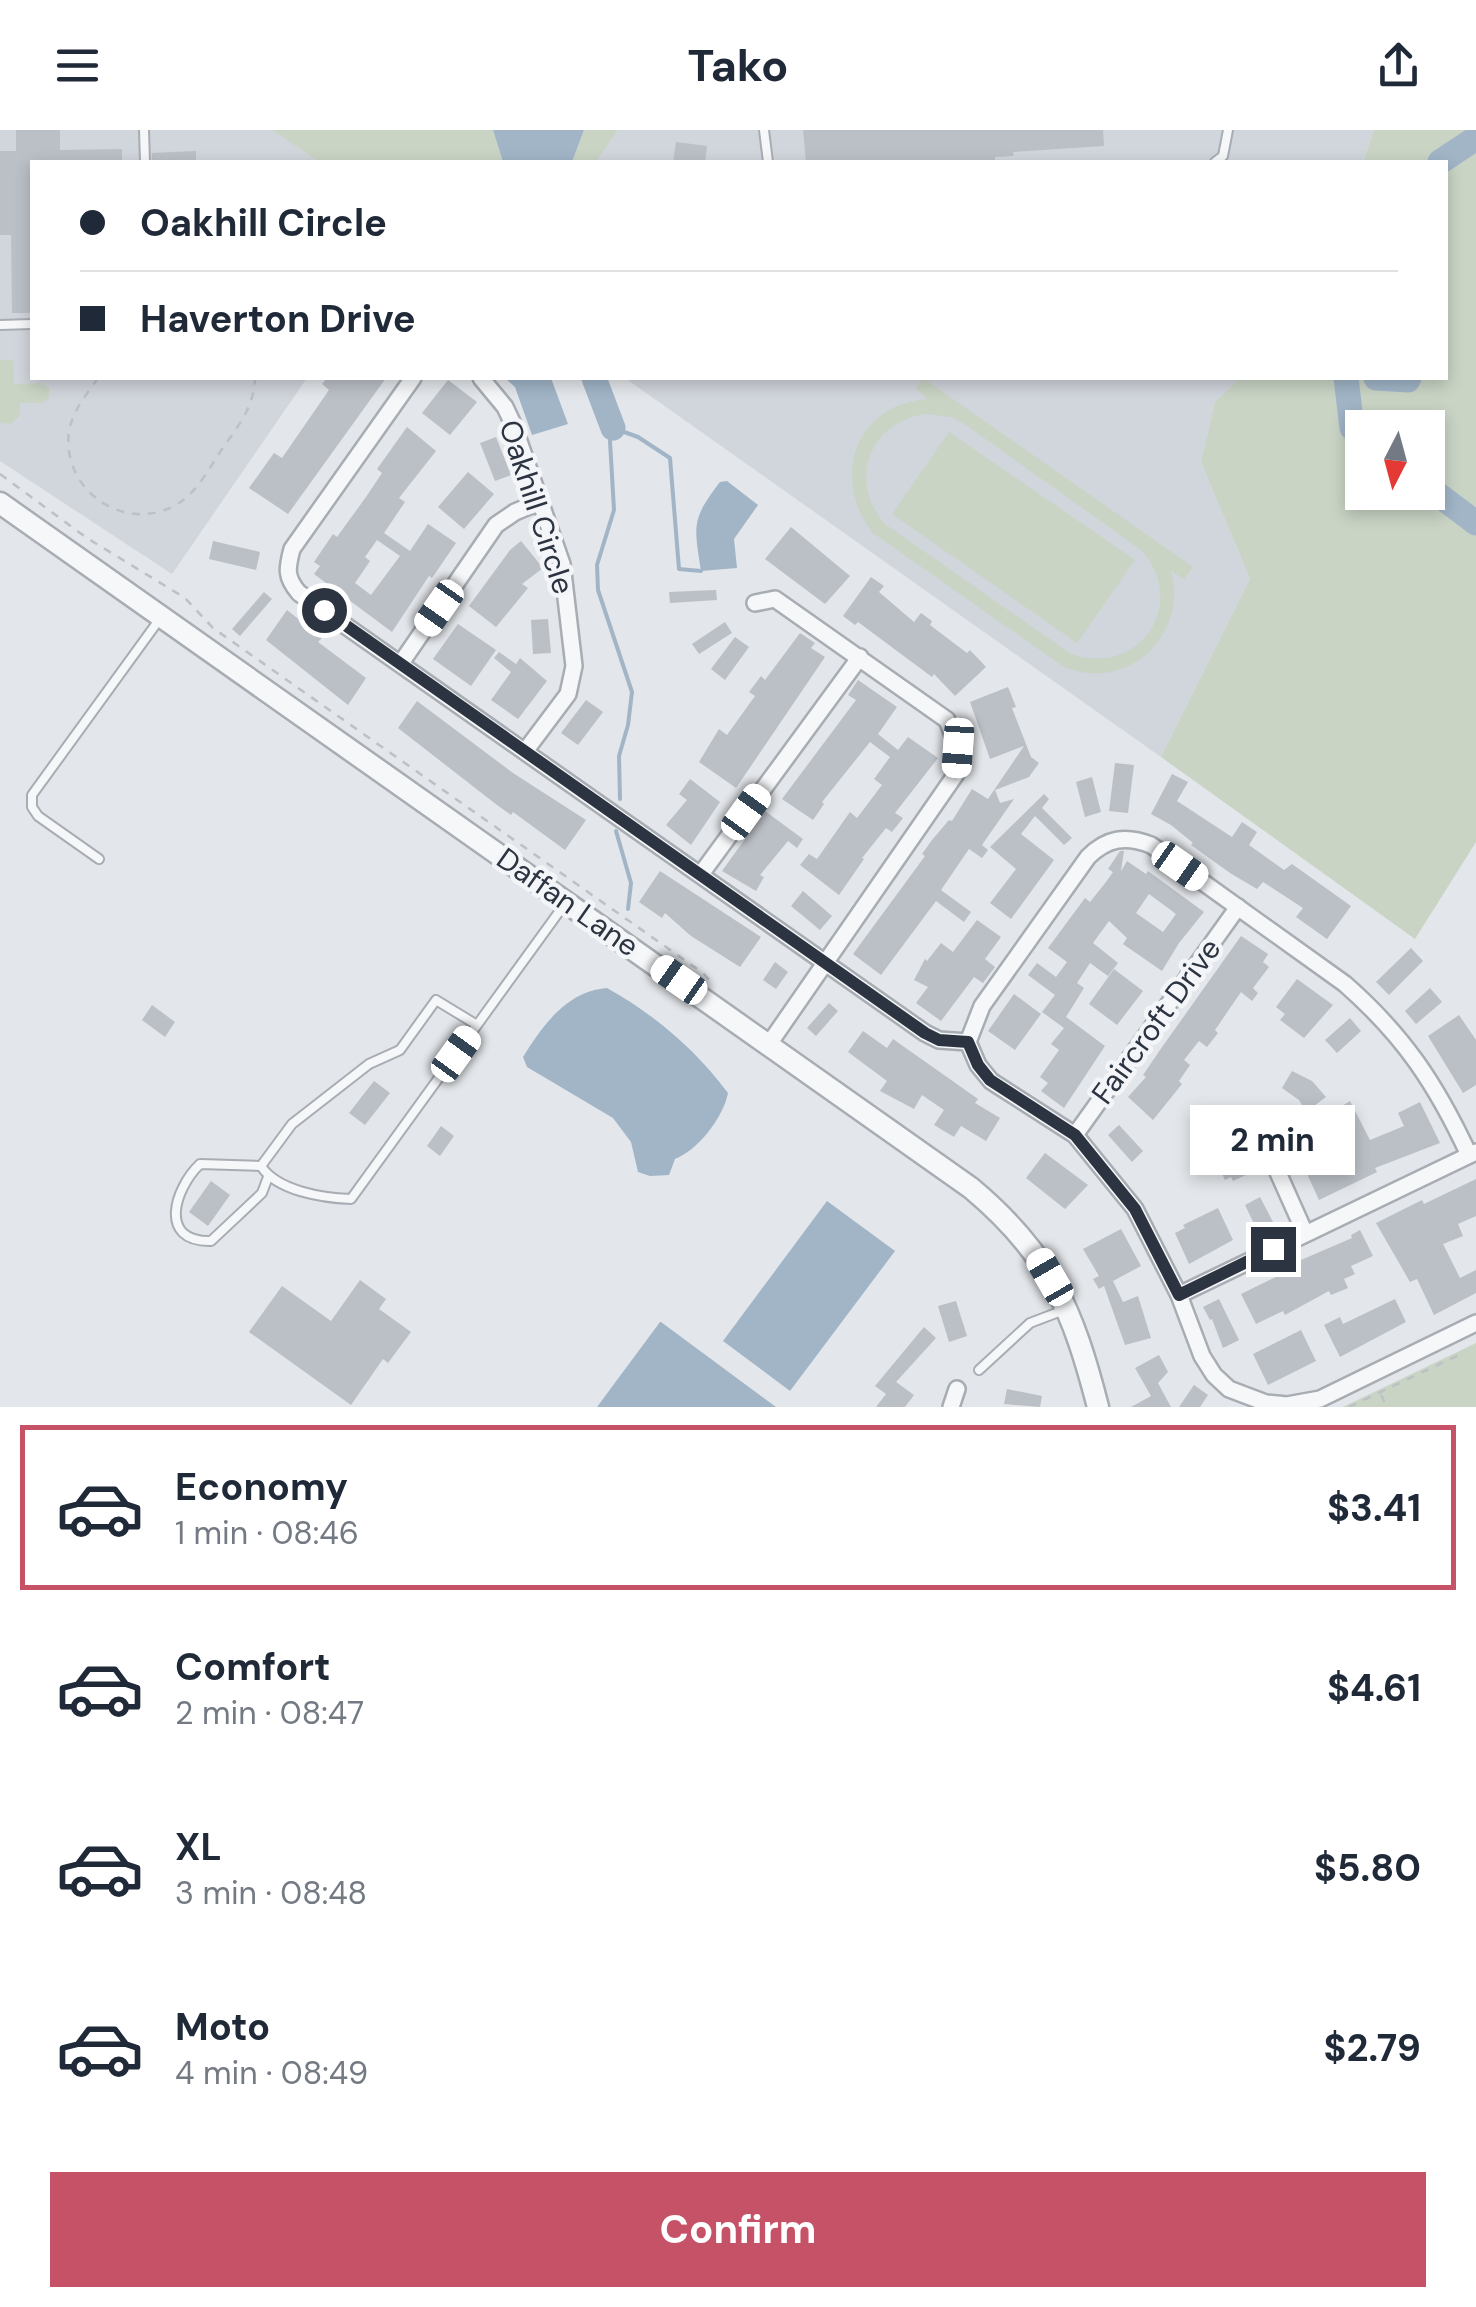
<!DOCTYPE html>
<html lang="en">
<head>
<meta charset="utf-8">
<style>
	:root { --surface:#fff; --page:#f2f2f3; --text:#1f2937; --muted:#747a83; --line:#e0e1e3; --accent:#c65267 }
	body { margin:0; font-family:"DM Sans",sans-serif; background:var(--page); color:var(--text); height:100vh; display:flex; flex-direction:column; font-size:38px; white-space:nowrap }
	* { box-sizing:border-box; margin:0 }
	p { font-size:32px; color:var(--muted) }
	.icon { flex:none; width:55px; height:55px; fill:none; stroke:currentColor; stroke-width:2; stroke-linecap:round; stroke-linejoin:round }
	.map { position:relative; height:1277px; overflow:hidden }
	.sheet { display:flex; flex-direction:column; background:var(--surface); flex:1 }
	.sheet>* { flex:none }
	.guide { position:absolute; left:30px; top:30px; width:1418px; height:220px; border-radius:0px; box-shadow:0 5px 15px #0003; display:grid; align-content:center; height:220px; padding:0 50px; background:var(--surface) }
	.needle { width:65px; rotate:186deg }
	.fabs { position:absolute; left:1345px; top:280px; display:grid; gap:20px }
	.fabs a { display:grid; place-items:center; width:100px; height:100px; border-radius:0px; background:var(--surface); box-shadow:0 5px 15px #0003; font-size:50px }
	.end { position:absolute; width:45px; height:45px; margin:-22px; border:12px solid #2c3441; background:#fff; box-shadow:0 0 0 5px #fff }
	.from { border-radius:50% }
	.bubble { position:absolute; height:70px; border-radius:0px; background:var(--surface); box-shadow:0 5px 15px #0003; font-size:32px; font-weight:700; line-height:70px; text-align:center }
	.car { position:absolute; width:30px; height:60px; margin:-30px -15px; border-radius:12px; box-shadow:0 0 8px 2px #0007; background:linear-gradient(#fff 24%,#345 0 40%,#fff 0 76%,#345 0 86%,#fff 0) }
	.guide b { display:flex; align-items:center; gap:35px; height:95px; font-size:38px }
	.guide b+b { border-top:2px solid var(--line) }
	.guide i { width:25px; height:25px; background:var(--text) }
	ul { padding:18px 0 0; list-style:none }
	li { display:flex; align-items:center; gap:30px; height:165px; margin:0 20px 15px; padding:0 30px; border:5px solid transparent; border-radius:0px }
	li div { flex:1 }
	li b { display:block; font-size:38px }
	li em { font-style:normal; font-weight:700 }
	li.active { border-color:var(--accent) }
	li>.icon { width:90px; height:90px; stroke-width:1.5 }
	.cta { display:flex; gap:20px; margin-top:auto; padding:20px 50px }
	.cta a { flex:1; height:115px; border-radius:0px; background:var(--accent); color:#fff; font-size:40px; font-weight:700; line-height:115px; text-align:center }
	header { display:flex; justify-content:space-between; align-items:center; height:130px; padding:0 50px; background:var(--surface); font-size:45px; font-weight:700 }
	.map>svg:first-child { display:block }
</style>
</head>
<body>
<header><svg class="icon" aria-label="menu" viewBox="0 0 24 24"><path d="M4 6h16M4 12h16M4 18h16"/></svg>Tako<svg class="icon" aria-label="share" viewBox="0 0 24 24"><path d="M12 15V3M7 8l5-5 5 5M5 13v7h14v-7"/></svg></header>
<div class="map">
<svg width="1476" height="1277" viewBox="0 0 1476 1277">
	<rect width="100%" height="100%" fill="#e3e6ea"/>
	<g fill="#d1d5dc">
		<path d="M0,0H272L319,32H32V248H307L172,444L0,331Z"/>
		<path d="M618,0H1374L1363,32H596Z"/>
		<path d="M625,248H1240L1215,272L1201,332L1250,449L1161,627Z"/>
	</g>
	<g fill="#c9d4c5" fill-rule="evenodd">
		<path d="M272,0H493L503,32H319Z"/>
		<path d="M584,0H618L596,32H572Z"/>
		<path d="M1374,0H1476V712L1415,809L1161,627L1250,449L1201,332L1215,272L1240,248H1445V32H1363ZM1362,298H1428V362H1362Z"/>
		<path d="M0,230H13L14,254L41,253L49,258V267L43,273H20V285L11,294L0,293Z"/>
		<path d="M923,248L1193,437L1184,449L1171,441C1188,506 1128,563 1064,537L873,403C830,348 855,274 928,269L916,259ZM927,284L951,287L966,295L1141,420C1190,473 1139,548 1071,524L885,394C847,351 870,290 927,284Z"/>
		<path d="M949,302L1135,430L1077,513L892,384Z"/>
		<path d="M1476,1213V1277H1343Z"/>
	</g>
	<g fill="#a1b5c7">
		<path d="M493,0H584L572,32H503Z"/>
		<path d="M505,248H551L568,294L532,305L515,257Z"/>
		<path d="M727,351L758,375L734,409L737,438L701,441C694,395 691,390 720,352Z"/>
		<path d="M607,858C655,885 695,919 728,963C723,988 698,1020 675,1029L669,1045L650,1046L638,1042L631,1012L613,988L527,937L523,927C543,895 567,861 607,858Z"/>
		<path d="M827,1071L895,1121L790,1261L723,1211Z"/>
		<path d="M660,1192H661L776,1277H597Z"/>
	</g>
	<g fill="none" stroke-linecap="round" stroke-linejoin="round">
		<g stroke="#a1b5c7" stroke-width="4">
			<path d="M620,669L619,626L628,595L632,562L598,460L597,435L614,380L610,311L613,298L638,307L670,328L679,439L701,441"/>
			<path d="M616,701L631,753L628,779"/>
		</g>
		<g stroke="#a1b5c7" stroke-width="25">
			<path d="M1440,32L1476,8"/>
			<path d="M594,248L613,298"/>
			<path d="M1346,248L1352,298L1362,307"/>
			<path d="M1376,248L1408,250L1409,248"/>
			<path d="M1428,357L1476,393"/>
		</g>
	</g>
	<g fill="#bbc0c7" fill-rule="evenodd">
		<path d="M16,0H60V20L122,19V32H32V183H12L11,105H0V21H16Z"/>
		<path d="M803,0H1103L1104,16L1013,22L1014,26L995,27V32H806Z"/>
		<path d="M676,12L707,16L705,32H673Z"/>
		<path d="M196,21V32H152V23Z"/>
		<path d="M327,248H386L288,384L249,358L274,323L282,328L329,260L322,254Z"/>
		<path d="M448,250L477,272L450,305L422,283Z"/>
		<path d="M407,297L436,321L399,368L405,372L384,403L410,421L428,394L456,413L432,448L429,446L392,502L314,444L320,436L314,432L333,404L337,407L366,367L382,343L377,339ZM377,410L400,426L371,465L355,453L370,431L365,427Z"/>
		<path d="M496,307L511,345L495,351L480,313Z"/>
		<path d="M468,342L494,364L464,399L438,377Z"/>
		<path d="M791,397L850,446L825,474L765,429Z"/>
		<path d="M213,411L260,422L256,440L209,429Z"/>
		<path d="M521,411L543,438L522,454L528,458L496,497L469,476L510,420Z"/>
		<path d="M871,447L884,456L879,462L914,492L921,483L932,491L930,495L967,523L970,520L986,537L955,566L934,544L932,547L858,492L855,495L843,486Z"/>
		<path d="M716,460L717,470L670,473L669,462Z"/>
		<path d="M264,462L272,469L240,506L232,499Z"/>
		<path d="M287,480L322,508L318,512L366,548L348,575L266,510Z"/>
		<path d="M548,489L551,523L533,524L531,490Z"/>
		<path d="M725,492L732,503L699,524L692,514Z"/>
		<path d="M458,494L496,520L471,556L433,529Z"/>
		<path d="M800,503L815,513L811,518L825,527L736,658L699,632L719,599L727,605L755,566L749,562L761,546L765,550Z"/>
		<path d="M735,507L749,517L725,550L711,539Z"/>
		<path d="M499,522L516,534L520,528L547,551L518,589L491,570L511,542L494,528Z"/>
		<path d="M858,550L897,577L878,604L898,620L908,607L938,628L895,683L903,688L892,702L886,698L862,728L864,729L839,765L800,735L809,724L817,729L850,682L857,688L882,655L874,649L890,627L870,612L822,672L824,674L813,690L782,669L856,570L848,565Z"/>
		<path d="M1008,557L1016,577L1012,578L1031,627L1039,633L1029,647L995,660L1000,673L1014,669L982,715L988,720L982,728L969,719L941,760L971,782L964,792L936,771L881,845L853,824L925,726L922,724L932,710L949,690L952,691L972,659L988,669L1024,616L990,629L970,572Z"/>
		<path d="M586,570L603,582L578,615L561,603Z"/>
		<path d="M417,571L513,643L586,690L565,720L513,682L511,685L497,675L398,598Z"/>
		<path d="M1115,633L1134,635L1128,683L1109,681Z"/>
		<path d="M1172,644L1188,652L1177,671L1232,707L1242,692L1257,702L1249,715L1284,740L1292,734L1351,776L1327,809L1296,787L1303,778L1263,752L1257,759L1230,743L1191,715L1193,713L1171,695L1151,684Z"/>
		<path d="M1092,647L1101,682L1085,687L1076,652Z"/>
		<path d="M690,649L720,672L691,715L666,695L687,670L679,664Z"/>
		<path d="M1044,664L1049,669L1042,678L1072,708L1064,715L1035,686L1021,704L1054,730L1011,789L990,773L1016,739L990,717Z"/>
		<path d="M765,681L803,709L797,718L788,711L760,745L764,747L756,761L722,741Z"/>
		<path d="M1120,721H1124L1121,741L1127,731L1146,744L1148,741L1204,782L1179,813L1162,841L1123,814L1127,808L1109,791L1093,813L1118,833L1108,846L1090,833L1077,853L1084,858L1066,887L1105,916L1064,978L1041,961L1048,953L1040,947L1059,920L1051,914L1064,898L1042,882L1055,865L1028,845L1037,833L1056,847L1067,832L1048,818L1085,768L1090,772L1106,752L1113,742L1108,739ZM1149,764L1176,784L1163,802L1136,783Z"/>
		<path d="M660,741L761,807L740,837L691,806L665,783L662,788L639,772Z"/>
		<path d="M803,761L832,786L820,800L791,776Z"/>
		<path d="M977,790L1001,807L985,829L995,837L983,853L974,847L941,891L916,873L928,857L914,850L925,829L927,831L941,813L953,822Z"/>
		<path d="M1241,806L1268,824L1263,832L1269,837L1253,858L1258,863L1252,871L1241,862L1215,900L1218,903L1207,917L1199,911L1184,930L1190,935L1179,951L1182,954L1153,990L1128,967L1146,947L1143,945L1160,920Z"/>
		<path d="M1411,818L1423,831L1389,865L1376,852Z"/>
		<path d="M775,832L788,842L776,859L763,850Z"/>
		<path d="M1114,839L1143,861L1117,895L1089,874Z"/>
		<path d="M1297,849L1333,875L1304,908L1280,890L1285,884L1276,877Z"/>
		<path d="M1430,858L1442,872L1416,894L1405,881Z"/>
		<path d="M1014,864L1041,884L1015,920L988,901Z"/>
		<path d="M829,873L838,881L816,906L807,898Z"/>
		<path d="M152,875L175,892L165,907L142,890Z"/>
		<path d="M1459,885L1476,910V955L1463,963L1428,906Z"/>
		<path d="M1350,888L1361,901L1337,923L1325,910Z"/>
		<path d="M863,901L887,918L893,909L978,969L975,973L1000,988L986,1011L961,996L954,1007L934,995L944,980L922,965L914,979L880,961L887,951L848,922Z"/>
		<path d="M1292,941L1312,951L1326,967L1306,982L1299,970L1282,958Z"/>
		<path d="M374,951L390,963L365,995L349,983Z"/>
		<path d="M1350,971L1370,1010L1404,996L1398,983L1420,972L1440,1013L1375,1038L1377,1042L1319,1070L1297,1022L1318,1012L1310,996Z"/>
		<path d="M1119,995L1143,1021L1132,1032L1108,1005Z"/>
		<path d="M441,996L454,1006L440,1026L427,1016Z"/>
		<path d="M1231,1001L1248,1038L1246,1039L1248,1044L1233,1051L1231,1047L1225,1050L1217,1033L1212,1035L1210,1030L1200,1035L1193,1019Z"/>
		<path d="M1045,1023L1088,1055L1065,1079L1026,1048Z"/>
		<path d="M1476,1049V1086L1458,1094L1463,1106L1443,1114L1460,1148L1476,1140V1163L1434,1185L1417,1149L1410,1152L1376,1093L1422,1070L1424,1074Z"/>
		<path d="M211,1051L230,1065L208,1096L189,1082Z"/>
		<path d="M1260,1067L1273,1092L1257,1100L1245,1075Z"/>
		<path d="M1218,1078L1233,1110L1189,1134L1175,1103L1185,1098L1183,1095Z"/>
		<path d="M1121,1099L1141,1136L1113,1151L1123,1172L1138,1166L1151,1208L1125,1215L1104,1156L1099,1159L1093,1149L1099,1146L1083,1119Z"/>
		<path d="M1360,1100L1373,1126L1351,1136L1355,1144L1344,1149L1348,1158L1331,1165L1329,1161L1285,1185L1283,1181L1256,1194L1241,1164L1296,1137L1294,1133L1352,1108L1351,1105Z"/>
		<path d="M360,1150L386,1169L379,1179L411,1202L388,1233L383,1229L351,1275L249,1202L282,1156L331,1191Z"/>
		<path d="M1219,1169L1239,1210L1223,1218L1212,1189L1210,1190L1203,1177Z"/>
		<path d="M1395,1169L1406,1192L1340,1227L1324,1195L1340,1187L1343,1194Z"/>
		<path d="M956,1171L967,1206L949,1212L938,1176Z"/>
		<path d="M924,1197L936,1208L896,1252L914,1265L905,1277H876L886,1264L875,1256Z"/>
		<path d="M1301,1200L1316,1231L1268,1255L1253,1224Z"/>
		<path d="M1159,1225L1168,1242L1158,1253L1171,1277H1131L1151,1266L1135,1238Z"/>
		<path d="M1194,1255L1208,1265L1200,1277H1179Z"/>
		<path d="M1007,1259L1042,1266L1040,1277L1004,1274Z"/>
	</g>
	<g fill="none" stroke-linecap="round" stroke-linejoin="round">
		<g stroke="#a8adb4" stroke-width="12">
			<g id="service">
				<path d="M144,0L145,32"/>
				<path d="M764,0L768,32"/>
				<path d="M1215,32L1223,26L1228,0"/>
				<path d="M0,195L32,194"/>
				<path d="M99,729L38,686L32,677V665L159,490"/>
				<path d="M261,1036L292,994L369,934L400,920L436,870L477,895"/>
				<path d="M268,1047L262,1063L211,1111C157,1112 175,1058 200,1034L261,1036C277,1061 323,1068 351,1069L564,775"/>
				<path d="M979,1240L1030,1193L1064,1180"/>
			</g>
		</g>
		<g stroke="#a8adb4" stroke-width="20">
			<g id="minor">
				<path d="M413,248L292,419C287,438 285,447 299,463L925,903L939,910L968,912"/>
				<path d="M481,248L505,277L513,294L562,434L574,536L568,564L526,620"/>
				<path d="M755,473L775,469L947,590L958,618L956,644L769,914"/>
				<path d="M401,533L496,395L515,382L539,372"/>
				<path d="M701,744L860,527"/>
				<path d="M1269,994L1272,1029L1305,1103"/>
				<path d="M1075,1005L1238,777"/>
				<path d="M1469,1025C1436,954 1404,906 1345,854L1151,715C1126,705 1107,708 1088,727L982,876L968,912L978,935L991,951L1075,1005L1135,1079L1179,1165L1202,1226L1214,1245L1229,1259L1266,1273L1287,1275L1320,1269L1476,1193"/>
				<path d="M1179,1165L1476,1022"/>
				<path d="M951,1277L957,1259"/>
			</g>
		</g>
		<g stroke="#a8adb4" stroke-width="25">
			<path id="tertiary" d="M0,373L971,1058C1050,1124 1073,1180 1098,1277"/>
		</g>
		<g stroke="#bdc0c5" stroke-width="2.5" stroke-dasharray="8 8" stroke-linecap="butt">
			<path d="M98,248C87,264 73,280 69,301C61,360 124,404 176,375C198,362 210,337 224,316C240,294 254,276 255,248"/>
			<path d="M0,344L87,408L185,468L213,498L703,843L714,855"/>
			<path d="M1381,1265L1387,1277"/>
			<path d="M1349,1277L1465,1222"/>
		</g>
		<use href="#service" stroke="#f6f7f9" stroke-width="8"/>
		<use href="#minor" stroke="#f6f7f9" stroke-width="15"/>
		<use href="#tertiary" stroke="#f6f7f9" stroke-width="20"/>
	</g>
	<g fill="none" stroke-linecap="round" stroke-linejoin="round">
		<path stroke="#2c3441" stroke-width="12" d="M324,480L925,903L939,910L968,912L978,935L990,950L1075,1005L1135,1079L1179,1165L1273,1119"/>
	</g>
	<g text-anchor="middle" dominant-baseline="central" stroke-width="9" stroke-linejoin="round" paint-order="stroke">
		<g font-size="30" fill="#2c3441" stroke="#f3f5f8">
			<text transform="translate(537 377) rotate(72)">Oakhill Circle</text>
			<text transform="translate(568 772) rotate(35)">Daffan Lane</text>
			<text transform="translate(1156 891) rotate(-54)">Faircroft Drive</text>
		</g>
	</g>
</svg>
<div class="fabs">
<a><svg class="needle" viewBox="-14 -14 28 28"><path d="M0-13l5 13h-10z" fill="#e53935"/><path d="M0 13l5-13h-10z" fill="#747a83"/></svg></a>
</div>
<i class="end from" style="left:324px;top:480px"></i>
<i class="end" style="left:1273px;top:1119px"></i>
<div class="bubble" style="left:1190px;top:975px;width:165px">2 min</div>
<i class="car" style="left:439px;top:478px;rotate:215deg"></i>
<i class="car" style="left:958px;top:618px;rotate:184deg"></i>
<i class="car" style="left:746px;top:682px;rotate:36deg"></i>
<i class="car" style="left:1180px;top:736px;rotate:125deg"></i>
<i class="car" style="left:679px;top:850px;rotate:305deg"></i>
<i class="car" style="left:456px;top:924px;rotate:36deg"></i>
<i class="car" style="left:1050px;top:1147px;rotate:330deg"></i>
<div class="guide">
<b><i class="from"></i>Oakhill Circle</b>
<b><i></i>Haverton Drive</b>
</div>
</div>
<section class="sheet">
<ul>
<li class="active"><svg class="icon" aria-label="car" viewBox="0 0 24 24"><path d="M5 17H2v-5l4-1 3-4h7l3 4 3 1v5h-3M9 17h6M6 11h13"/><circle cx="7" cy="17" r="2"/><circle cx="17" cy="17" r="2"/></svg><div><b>Economy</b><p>1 min · 08:46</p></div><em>$3.41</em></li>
<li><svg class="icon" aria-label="car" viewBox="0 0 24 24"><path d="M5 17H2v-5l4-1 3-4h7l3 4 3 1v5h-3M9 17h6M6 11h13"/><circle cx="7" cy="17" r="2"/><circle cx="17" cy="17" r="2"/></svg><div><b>Comfort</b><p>2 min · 08:47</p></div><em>$4.61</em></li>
<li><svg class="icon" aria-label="car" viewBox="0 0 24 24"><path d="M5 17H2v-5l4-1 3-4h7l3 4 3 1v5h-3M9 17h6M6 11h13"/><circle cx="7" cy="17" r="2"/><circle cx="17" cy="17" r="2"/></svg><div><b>XL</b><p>3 min · 08:48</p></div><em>$5.80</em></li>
<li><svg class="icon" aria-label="car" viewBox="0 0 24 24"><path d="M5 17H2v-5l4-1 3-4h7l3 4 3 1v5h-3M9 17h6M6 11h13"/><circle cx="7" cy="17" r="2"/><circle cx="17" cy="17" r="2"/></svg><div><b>Moto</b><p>4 min · 08:49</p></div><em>$2.79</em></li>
</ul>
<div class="cta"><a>Confirm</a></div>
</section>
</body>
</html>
